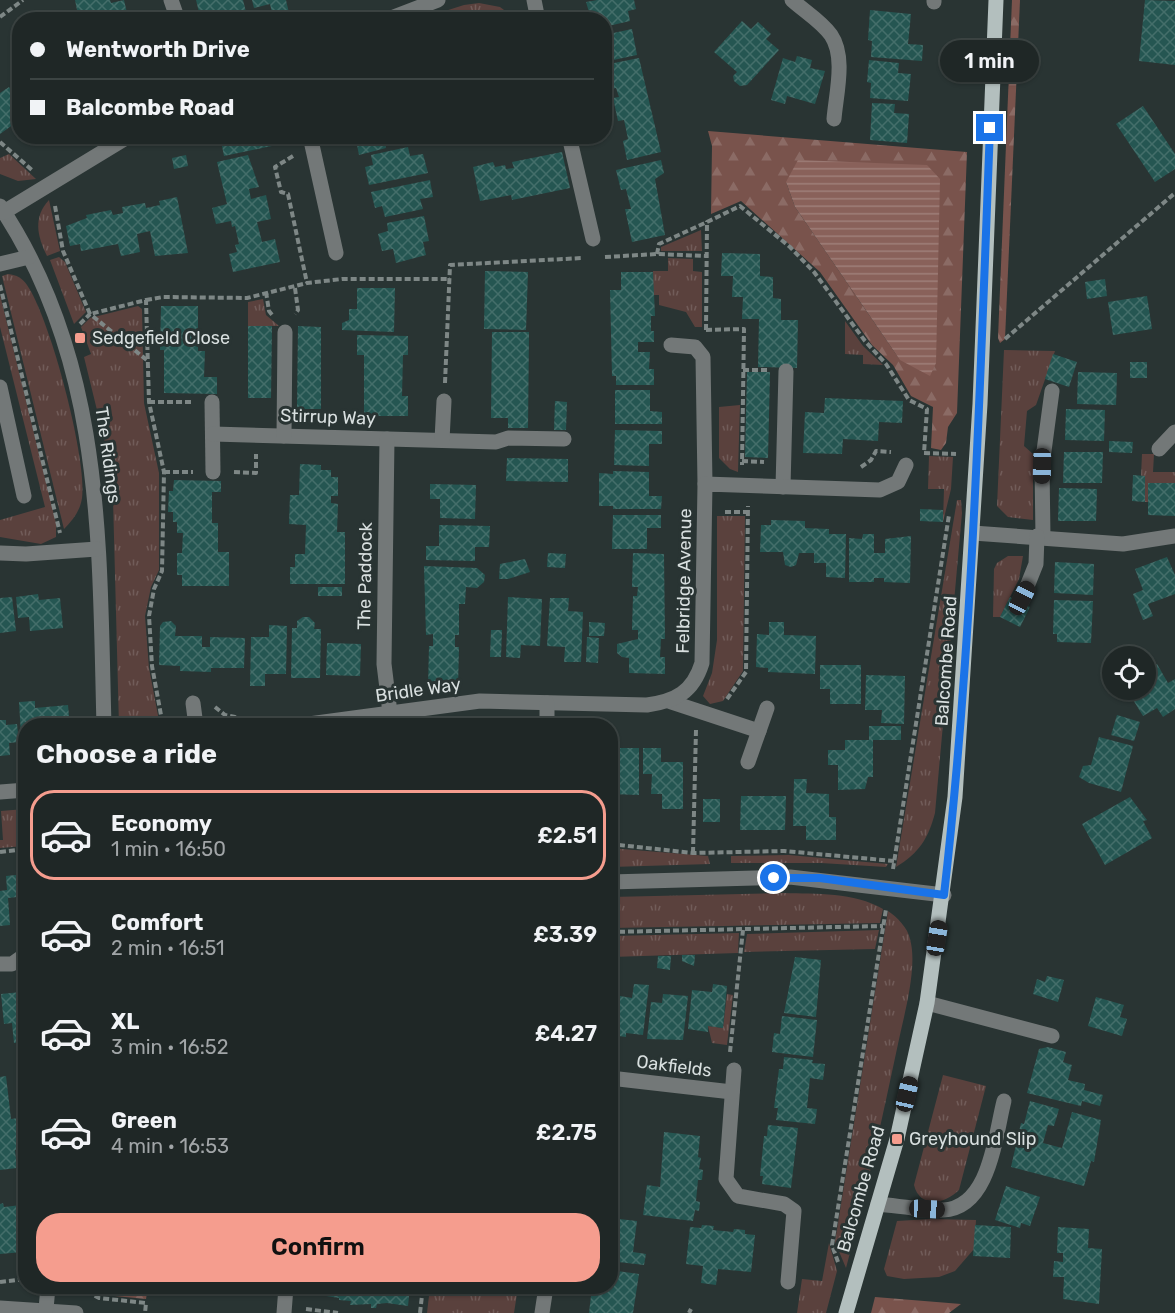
<!DOCTYPE html>
<html lang="en">
<head>
<meta charset="utf-8">
<style>
	:root { --surface:#1f2726; --page:#2c3332; --text:#f1f3f6; --muted:#a1a5a7; --line:#3c4443; --accent:#f59d8e }
	body { margin:0; font-family:Rubik,sans-serif; background:var(--page); color:var(--text); height:100vh; display:flex; flex-direction:column; font-size:22px; white-space:nowrap }
	* { box-sizing:border-box; margin:0 }
	p { font-size:20px; color:var(--muted) }
	.icon { flex:none; width:33px; height:33px; fill:none; stroke:currentColor; stroke-width:2; stroke-linecap:round; stroke-linejoin:round }
	.map { position:relative; flex:1; overflow:hidden }
	.side { position:absolute; left:18px; top:718px; width:600px; height:576px; display:flex; flex-direction:column; background:var(--surface); border-radius:24px; box-shadow:0 2px 4px #0004,0 0 0 2px var(--line) }
	.side>* { flex:none }
	.guide { position:absolute; left:12px; top:12px; width:600px; height:132px; border-radius:24px; box-shadow:0 2px 4px #0004,0 0 0 2px var(--line); display:grid; align-content:center; height:132px; padding:0 18px; background:var(--surface) }
	.controls { position:absolute; left:1102px; top:646px; display:grid; gap:12px }
	.controls a { display:grid; place-items:center; width:54px; height:54px; border-radius:50%; background:var(--surface); box-shadow:0 2px 4px #0004,0 0 0 2px var(--line); font-size:30px }
	.end { position:absolute; width:27px; height:27px; margin:-14px; border:8px solid #1a73e8; background:#fff; box-shadow:0 0 0 3px #fff }
	.from { border-radius:50% }
	.bubble { position:absolute; height:42px; border-radius:21px; background:var(--surface); box-shadow:0 2px 4px #0004,0 0 0 2px var(--line); font-size:20px; font-weight:600; line-height:42px; text-align:center }
	.car { position:absolute; width:18px; height:36px; margin:-18px -9px; border-radius:8px; box-shadow:0 0 4px 2px #0007; background:linear-gradient(#222 24%,#8ab4d8 0 40%,#222 0 76%,#8ab4d8 0 86%,#222 0) }
	.guide b { display:flex; align-items:center; gap:21px; height:57px; font-size:22px }
	.guide b+b { border-top:2px solid var(--line) }
	.guide i { width:15px; height:15px; background:var(--text) }
	ul { padding:0; list-style:none }
	li { display:flex; align-items:center; gap:18px; height:90px; margin:0 12px 9px; padding:0 6px; border:3px solid transparent; border-radius:24px }
	li div { flex:1 }
	li b { display:block; font-size:22px }
	li em { font-style:normal; font-weight:600 }
	li.on { border-color:var(--accent) }
	li>.icon { width:54px; height:54px; stroke-width:1.5 }
	h2 { padding:0 18px; font-size:27px; line-height:72px }
	.action { display:flex; gap:12px; margin-top:auto; padding:12px 18px }
	.action a { flex:1; height:69px; border-radius:24px; background:var(--accent); color:#111; font-size:24px; font-weight:600; line-height:69px; text-align:center }
	.map>svg:first-child { display:block }
</style>
</head>
<body>
<div class="map">
<svg width="1175" height="1313" viewBox="0 0 1175 1313">
	<defs>
		<pattern id="grass-tufts" width="24" height="20" patternUnits="userSpaceOnUse" patternTransform="scale(1.5)"><rect width="24" height="20" fill="#5a413d"/><path d="M3 7l-1-3M5 7V3M7 7l1-3M15 17l-1-3M17 17v-4M19 17l1-3" fill="none" stroke="#715c59"/></pattern>
		<pattern id="forest-firs" width="22" height="20" patternUnits="userSpaceOnUse" patternTransform="scale(1.5)"><rect width="22" height="20" fill="#79534c"/><path d="M5 1l3.5 6h-7zM16 11l3.5 6h-7z" fill="#8b6b65"/></pattern>
		<pattern id="water-rules" width="6" height="5" patternUnits="userSpaceOnUse" patternTransform="scale(1.5)"><rect width="6" height="5" fill="#89615a"/><path d="M0 2.5h6" fill="none" stroke="#9e7f79"/></pattern>
		<pattern id="building-cross-hatch" width="8" height="8" patternUnits="userSpaceOnUse" patternTransform="scale(1.5)"><rect width="8" height="8" fill="#255652"/><path d="M0 0l8 8M0 8l8-8" fill="none" stroke="#446e6a"/></pattern>
	</defs>
	<rect width="100%" height="100%" fill="#293433"/>
	<g fill="url(#grass-tufts)">
		<path d="M479,3L500,7L508,13L478,19H420L464,5Z"/>
		<path d="M9,154L36,179L18,181L0,174V158Z"/>
		<path d="M49,200L60,251L47,256C37,236 33,217 49,200Z"/>
		<path d="M701,230L702,251H661V247Z"/>
		<path d="M59,257L65,262L86,312L74,324L50,260Z"/>
		<path d="M668,258L693,259V271L702,272V327H695L686,312L659,305V295H652L653,271H668Z"/>
		<path d="M8,274C17,275 22,278 27,285C50,318 87,458 82,498C80,511 73,520 64,529L2,276Z"/>
		<path d="M0,295L56,523V537L41,544L0,537V520L45,507L0,327Z"/>
		<path d="M263,299L266,315L279,326H248V302Z"/>
		<path d="M138,306L142,309L144,403L159,473V570L151,587L145,616L149,668L160,726H119L113,499L107,451L84,357L91,354L81,327L90,318Z"/>
		<path d="M845,321L863,346L883,365L863,364V355L845,354Z"/>
		<path d="M1004,350L1055,351L1036,405L1027,411L1024,446L1033,454V520L1008,517L997,506Z"/>
		<path d="M740,405L738,472L730,469L719,458V407Z"/>
		<path d="M1142,454H1154L1153,472H1175V483H1149L1148,502H1145V476H1141Z"/>
		<path d="M929,456L953,457L951,489L943,522L944,489H928Z"/>
		<path d="M957,500H961L962,513L935,813C928,839 919,853 896,867Z"/>
		<path d="M717,516H745L743,671L723,701L710,704L703,696L712,673L717,640Z"/>
		<path d="M1008,556H1023L1019,579L1000,617H993L994,569L997,563Z"/>
		<path d="M25,809V846L0,848V840H3L1,811Z"/>
		<path d="M610,848L708,856L710,864L611,867Z"/>
		<path d="M789,855L888,864L886,867L821,863H731V856Z"/>
		<path d="M784,893C816,894 854,892 883,909L880,923L611,928V897Z"/>
		<path d="M888,911C897,917 908,928 910,939C918,967 904,1015 898,1044C882,1119 866,1194 846,1268L835,1242Z"/>
		<path d="M879,930L875,949L744,952L747,934Z"/>
		<path d="M739,933L738,953L611,957V936Z"/>
		<path d="M727,994L733,995L727,1045L712,1043L708,1026L723,1028Z"/>
		<path d="M943,1075L986,1086L959,1190C945,1204 920,1209 914,1185Z"/>
		<path d="M930,1219L976,1220L974,1249L955,1271L939,1277L904,1279L887,1276L884,1269L897,1221Z"/>
		<path d="M829,1243L837,1271L826,1313H797L802,1279L822,1281Z"/>
		<path d="M430,1287H518L514,1313H427Z"/>
	</g>
	<g fill="url(#forest-firs)" fill-rule="evenodd">
		<path d="M1012,0H1020L1005,339L1000,343L998,338Z"/>
		<path d="M708,131L967,152L957,413L948,427L946,443L941,450L931,448L933,407L911,396L893,365L872,345L820,272L741,201L711,214L712,146ZM786,182L900,360L795,207Z"/>
		<path d="M85,1287H148L146,1299L104,1295Z"/>
		<path d="M875,1297L961,1304L949,1313H871Z"/>
	</g>
	<path fill="url(#water-rules)" d="M798,160L927,165L940,179L936,363L930,376L900,360L795,207L786,182Z"/>
	<g fill="url(#building-cross-hatch)">
		<path d="M75,0H110L111,3L124,0L127,13L98,20H79Z"/>
		<path d="M196,0H243L248,20H201Z"/>
		<path d="M252,0H286L289,13L273,17L270,4L254,8Z"/>
		<path d="M597,0H634L636,9L628,11L630,21L604,27V20H583L582,13L589,12L586,2Z"/>
		<path d="M1145,0L1175,1V65L1139,61Z"/>
		<path d="M870,10L911,14L908,44L923,45L922,61L871,57L872,41L868,40Z"/>
		<path d="M742,21L751,29L758,22L771,34L766,39L779,50L747,85L740,86L734,81L733,76L737,72L714,52Z"/>
		<path d="M632,29L637,55L604,62V35Z"/>
		<path d="M797,56L812,60L810,68L825,71L815,104L787,96L785,104L771,100L783,58L795,62Z"/>
		<path d="M639,58L661,152L627,160L623,141L628,139L624,120L618,121L613,98L619,97L616,88L604,91V65Z"/>
		<path d="M869,60L899,63L898,73L911,74L908,101L870,98L871,83L867,82Z"/>
		<path d="M9,87L20,103V132L14,124L0,134V93Z"/>
		<path d="M872,103L895,104L894,113L909,114L907,143L870,140Z"/>
		<path d="M1143,106L1175,154V169L1155,182L1116,124Z"/>
		<path d="M220,136H270L272,146L224,156Z"/>
		<path d="M350,136H383L386,148L359,155L357,145L353,146Z"/>
		<path d="M408,147L410,156L423,154L428,173L369,185L365,167L373,165L371,155Z"/>
		<path d="M562,152L570,188L512,200L511,195L480,201L473,167L493,162L495,167L505,165L506,169L514,168L512,162Z"/>
		<path d="M186,155L188,166L174,169L172,158Z"/>
		<path d="M248,155L259,187L249,189L251,199L266,195L271,219L257,222L262,242L275,239L280,262L233,272L229,254L237,252L235,245L239,244L235,226L232,227L231,221L216,224L212,208L227,204L217,162Z"/>
		<path d="M661,160L664,173L655,179L665,235L632,242L625,209H631L626,189L621,190L616,170Z"/>
		<path d="M430,180L433,197L420,199L423,209L385,217L382,206L375,208L371,192Z"/>
		<path d="M177,197L188,253L155,256L150,231L137,234L140,252L121,256L118,244L81,251L80,244L70,246L66,226L87,218L86,215L111,210L113,215L123,213L122,207L145,203L146,208L160,205L159,201Z"/>
		<path d="M424,216L429,241L423,242L426,255L396,263L393,249L382,251L378,234L388,231L387,223Z"/>
		<path d="M722,253L760,254V276L773,277V298L781,299V320H798L797,368L758,367L759,319H742L743,297H732L733,276H721Z"/>
		<path d="M485,271L528,272L526,330L484,329Z"/>
		<path d="M621,272H653L655,316H651V331H654V342H638V352H650L649,369H654V385H616V376H612L610,290H621Z"/>
		<path d="M1105,279L1107,296L1087,299L1085,282Z"/>
		<path d="M357,288H395L394,332L342,330V323L349,320V309H357Z"/>
		<path d="M1147,296L1152,329L1113,335L1108,302Z"/>
		<path d="M161,306H198V351H205L204,377H217V394L164,393V350H160Z"/>
		<path d="M248,326H272L271,398H248Z"/>
		<path d="M298,326L321,327V409H297Z"/>
		<path d="M492,332H529L528,428H508V418H491Z"/>
		<path d="M357,335L408,336V355H403L402,396H408V416H364V355H357Z"/>
		<path d="M1053,354L1077,362L1069,387L1045,379Z"/>
		<rect x="1130" y="362" width="17" height="16"/>
		<path d="M747,372H770L768,458L745,457Z"/>
		<path d="M1078,372L1117,373L1116,405L1077,404Z"/>
		<path d="M615,390H650V411L662,412V424H615Z"/>
		<path d="M825,398L903,401L902,423L879,422L878,441L843,439L842,454L803,453L805,412L824,413Z"/>
		<path d="M555,401L567,402L566,430H554Z"/>
		<path d="M1066,409L1105,410L1104,441L1065,440Z"/>
		<path d="M615,430L662,431V444H649V466L614,465Z"/>
		<path d="M1109,441L1133,442L1132,453L1109,452Z"/>
		<path d="M1064,452H1103L1102,483H1063Z"/>
		<path d="M507,458L568,459V482L506,481Z"/>
		<path d="M300,464L321,465V470H331V477H338V496H331V503L338,504L337,532H345V584H290V567H295V554H305L306,525L289,524L290,495H299Z"/>
		<path d="M613,471L649,472V496H662L661,509H613V506H599V473L613,474Z"/>
		<path d="M1133,475L1145,476V502L1132,501Z"/>
		<path d="M174,480L221,481V492H212V523H218V552H229V586H182V575H177V553H182L183,533H177V522H173V512H168L169,491H173Z"/>
		<path d="M1148,483H1175V516L1148,515Z"/>
		<path d="M430,484L476,485L475,519L440,518V499H430Z"/>
		<path d="M1059,488L1097,489L1096,521H1058Z"/>
		<path d="M920,509L943,510V522L920,521Z"/>
		<path d="M613,515H661V528H647V549H612Z"/>
		<path d="M771,520L805,521V528L829,529V534H846L845,578L826,577V563H814V553H799L796,565L791,567L785,565L783,552H760L761,525H771Z"/>
		<path d="M439,525L490,526L489,547H475V561L426,560V546H439Z"/>
		<path d="M863,534H874V553H885V539L911,536L910,583L884,582V578H874V582H849V538L862,539Z"/>
		<path d="M548,553L566,554L565,568L547,567Z"/>
		<path d="M633,553L664,554L665,639H661L660,657H665V674L629,673V658L622,657L617,653V644L638,639V630H632L633,596H637L638,587H632Z"/>
		<path d="M1167,557L1175,575V594L1148,604L1153,616L1143,620L1133,594L1143,590L1135,569Z"/>
		<path d="M525,559L530,572L508,579H499L500,564Z"/>
		<path d="M1055,562L1094,564L1093,595L1054,593Z"/>
		<path d="M424,566L477,568L485,575L484,582L477,588L466,587L465,604H459V635H455V647H459L458,688L428,687L429,646H433V634L426,635Z"/>
		<rect x="318" y="587" width="24" height="9"/>
		<path d="M38,594L39,600L60,598L63,628L30,631L29,617L18,618L16,597Z"/>
		<path d="M12,597L16,631L0,633V598Z"/>
		<path d="M508,597L542,599L540,646L521,645L520,658L506,657Z"/>
		<path d="M1010,597L1030,607L1020,627L1000,617Z"/>
		<path d="M550,598H569L568,611L583,612L581,662H564L565,647L547,646Z"/>
		<path d="M1054,600L1093,601L1091,643L1057,642V634H1053Z"/>
		<path d="M303,617H309L315,623L314,629H321L320,678H291L292,628H297V621Z"/>
		<path d="M171,621L176,626L175,636H202V647H210V637L245,638L244,668H211V672L180,671V666L159,665L160,626L163,622Z"/>
		<path d="M589,622L605,623L604,636H589Z"/>
		<path d="M769,622H784V635L816,636L815,674L768,672V668L756,667L757,634L769,635Z"/>
		<path d="M269,625L287,626L286,674H265V686H250L251,637H269Z"/>
		<path d="M491,630H502L501,657H490Z"/>
		<path d="M587,637L599,638L598,663L586,662Z"/>
		<path d="M327,643L361,644L360,676L326,675Z"/>
		<path d="M1157,664L1168,683L1175,679V709L1163,717L1157,708L1143,716L1127,690H1146V670Z"/>
		<path d="M820,665H861V704H830V689H820Z"/>
		<path d="M866,675L905,676L904,724L881,723L882,710H865Z"/>
		<path d="M35,701V708L68,705L70,726H26V750L22,751L19,702Z"/>
		<path d="M1117,715L1140,722L1134,741L1111,735Z"/>
		<path d="M0,720H6V725L17,724L19,742L9,743L10,755L0,756Z"/>
		<path d="M869,726H901V740H873V777H868L865,789L838,790V765H828V750H845V740H869Z"/>
		<path d="M1099,737L1133,746L1121,792L1089,783L1079,777L1083,766L1091,765Z"/>
		<path d="M618,748H639V795L610,794V753H618Z"/>
		<path d="M643,748H661V762H683V809H662V794H651L652,774H643Z"/>
		<path d="M794,779H807L806,793L829,794V817H836V840H806V826H793Z"/>
		<path d="M741,796H786L785,830H740Z"/>
		<path d="M1130,797L1147,820L1143,821L1152,838L1105,865L1082,824Z"/>
		<rect x="703" y="799" width="17" height="23"/>
		<path d="M26,874V896L8,898L10,925L0,926V891L7,890L6,876Z"/>
		<path d="M682,955H695L694,966L682,961Z"/>
		<path d="M658,956H671L670,970L657,968Z"/>
		<path d="M795,957L821,960L816,1017L784,1013Z"/>
		<path d="M1047,976L1064,980L1058,1002L1033,994L1037,979L1045,982Z"/>
		<path d="M634,984L649,985L643,1035L626,1033V1037L610,1035L614,995L632,998Z"/>
		<path d="M713,984L727,986L723,1028L708,1026V1032L688,1029L692,990L712,992Z"/>
		<path d="M21,992L22,1004H26V1042L14,1043L12,1023L4,1024L1,994Z"/>
		<path d="M663,994L688,996L683,1040L647,1039L651,1002L662,1003Z"/>
		<path d="M1096,997L1124,1005L1120,1017L1127,1019L1122,1036L1088,1026Z"/>
		<path d="M782,1016L817,1020L813,1057L772,1052L774,1033L780,1034Z"/>
		<path d="M1048,1047L1066,1052L1063,1062L1072,1065L1068,1080L1085,1084L1084,1090L1103,1095L1100,1106L1082,1101L1081,1106L1027,1093L1039,1049Z"/>
		<path d="M784,1057L813,1060L812,1063L825,1064L823,1080L810,1078L807,1108L817,1109L815,1124L776,1120L778,1108H774L779,1069H783Z"/>
		<path d="M6,1076L11,1119L26,1117V1134H21L23,1149L15,1150L17,1168L0,1170V1077Z"/>
		<path d="M1030,1101L1059,1109L1054,1126L1048,1125L1043,1143L1062,1148L1072,1112L1101,1120L1094,1162L1091,1161L1084,1186L1011,1167L1021,1123L1024,1124Z"/>
		<path d="M610,1124L618,1125L615,1149H610Z"/>
		<path d="M768,1125L798,1128L791,1188L762,1184L763,1176H760L764,1136H767Z"/>
		<path d="M664,1132L700,1136L698,1157L701,1158L699,1169L703,1170L702,1180H698L696,1201L700,1202L699,1211L695,1210L693,1221L643,1215L647,1185L660,1187Z"/>
		<path d="M1006,1186L1040,1197L1030,1226L1021,1223L1020,1228L995,1220Z"/>
		<path d="M3,1203L4,1207L21,1205L23,1220H26L23,1252L0,1254V1204Z"/>
		<path d="M610,1218L637,1221L633,1252L646,1254L644,1265L610,1261Z"/>
		<path d="M702,1225L714,1226L713,1230L733,1232L734,1229L745,1230V1234L755,1235L751,1272L718,1269L716,1285L701,1283L703,1266L686,1264L690,1227L701,1228Z"/>
		<path d="M975,1225L1011,1227L1010,1258L973,1256Z"/>
		<path d="M1058,1227L1089,1229L1088,1248L1102,1249L1099,1304L1063,1299L1064,1277H1053L1054,1261L1063,1262V1253H1057Z"/>
		<path d="M610,1270L639,1274L633,1313H589L592,1287H610Z"/>
		<path d="M321,1287H410L408,1306L387,1303L377,1304L376,1308H371V1304L350,1305L351,1301L339,1300V1298L320,1295Z"/>
	</g>
	<g fill="none" stroke-linecap="round" stroke-linejoin="round">
		<g stroke="#7e8786" stroke-width="4" stroke-dasharray="6 3" stroke-linecap="butt">
			<path d="M0,17L23,0"/>
			<path d="M492,20L515,14"/>
			<path d="M177,136H178"/>
			<path d="M0,142L32,170"/>
			<path d="M293,156L275,167L281,192L288,194L307,283"/>
			<path d="M55,206L63,251L90,314L146,300L149,402L164,472L162,571L154,589L149,616L152,666L163,726"/>
			<path d="M657,254L659,244L707,222"/>
			<path d="M605,257L657,254L707,256"/>
			<path d="M0,285L60,533"/>
			<path d="M295,288L298,310L295,314"/>
			<path d="M266,292L269,311L273,316"/>
			<path d="M146,300L163,297L247,298L307,283L342,279H450"/>
			<path d="M80,324L90,314L148,361"/>
			<path d="M706,330L707,222L740,206L790,247L814,272L865,341L886,364L909,400L927,409L924,453"/>
			<path d="M706,330L744,329L742,465"/>
			<path d="M1005,339L1175,193"/>
			<path d="M743,370H767"/>
			<path d="M445,383L450,265L583,258"/>
			<path d="M149,402H193"/>
			<path d="M924,453L956,454"/>
			<path d="M742,461L764,462"/>
			<path d="M861,467L871,460L876,451L891,452"/>
			<path d="M164,472H193"/>
			<path d="M234,472L256,473V454"/>
			<path d="M725,512H748"/>
			<path d="M727,699L746,672L748,506"/>
			<path d="M215,707L225,715L235,717L239,726"/>
			<path d="M610,844L693,853L784,851L894,861"/>
			<path d="M0,852L26,849"/>
			<path d="M693,853L696,730"/>
			<path d="M893,869L949,515"/>
			<path d="M610,932L883,926"/>
			<path d="M730,1052L743,930"/>
			<path d="M838,1262L832,1245L886,909"/>
			<path d="M0,1282L26,1279"/>
			<path d="M79,1287L99,1298L146,1303L145,1313"/>
			<path d="M306,1309L338,1313"/>
			<path d="M420,1313L423,1287"/>
			<path d="M689,1313L691,1309"/>
		</g>
		<g stroke="#737878" stroke-width="15">
			<path d="M171,0L178,20"/>
			<path d="M534,0L538,20"/>
			<path d="M792,0C804,11 821,21 831,35C846,57 836,94 834,119"/>
			<path d="M934,2V0"/>
			<path d="M386,20L438,0"/>
			<path d="M310,136L336,253"/>
			<path d="M569,136L593,239"/>
			<path d="M0,206C105,363 99,545 104,726"/>
			<path d="M4,212L129,136"/>
			<path d="M0,264L29,257"/>
			<path d="M671,345L695,347L703,357L705,484"/>
			<path d="M0,387L24,496"/>
			<path d="M212,402L213,472"/>
			<path d="M213,434L496,442L508,438L564,439"/>
			<path d="M284,436L285,332"/>
			<path d="M387,439L384,664L390,713"/>
			<path d="M442,440L444,401"/>
			<path d="M1159,449L1175,432"/>
			<path d="M783,487L786,371"/>
			<path d="M973,533L1123,544L1175,536"/>
			<path d="M1043,537L1042,466L1052,391"/>
			<path d="M0,553L26,554L97,549"/>
			<path d="M1022,599L1036,564L1037,536"/>
			<path d="M671,702L759,731"/>
			<path d="M193,703L196,726"/>
			<path d="M294,726L480,701L647,705C676,701 693,692 702,663L705,484L880,490L898,482L906,465"/>
			<path d="M547,726V703"/>
			<path d="M748,762L767,708"/>
			<path d="M0,792L26,790"/>
			<path d="M610,882L790,877L944,895"/>
			<path d="M0,964H12L26,954"/>
			<path d="M927,1003L1052,1036"/>
			<path d="M734,1070L726,1179L738,1196L784,1204L794,1211L788,1282"/>
			<path d="M610,1078L732,1092"/>
			<path d="M878,1204C899,1206 922,1210 943,1210C990,1208 995,1136 1004,1101"/>
			<path d="M0,1308L76,1313"/>
			<path d="M46,1309L48,1287"/>
			<path d="M284,1313L286,1287"/>
			<path d="M542,1313L546,1287"/>
		</g>
		<path stroke="#b3bfbe" stroke-width="15" d="M846,1313L897,1139L927,1003L955,797L980,404L996,0"/>
	</g>
	<g fill="none" stroke-linecap="round" stroke-linejoin="round">
		<path stroke="#1a73e8" stroke-width="8" d="M774,878H820L944,895C973,640 980,384 990,128"/>
	</g>
	<g fill="#f59d8e" stroke="#293433" stroke-width="2">
		<rect x="74" y="332" width="12" height="12" rx="3"/>
		<rect x="891" y="1133" width="12" height="12" rx="3"/>
	</g>
	<g text-anchor="middle" dominant-baseline="central" stroke-width="6" stroke-linejoin="round" paint-order="stroke">
		<g font-size="18" fill="#d8dfdf" stroke="#293433" text-anchor="start">
			<text x="92" y="338">Sedgefield Close</text>
			<text x="909" y="1139">Greyhound Slip</text>
		</g>
		<g font-size="18" fill="#d8dfdf" stroke="#293433">
			<text transform="translate(328 417) rotate(2)">Stirrup Way</text>
			<text transform="translate(108 455) rotate(82)">The Ridings</text>
			<text transform="translate(365 576) rotate(-89)">The Paddock</text>
			<text transform="translate(684 581) rotate(-89)">Felbridge Avenue</text>
			<text transform="translate(946 661) rotate(-86)">Balcombe Road</text>
			<text transform="translate(418 690) rotate(-8)">Bridle Way</text>
			<text transform="translate(674 1066) rotate(7)">Oakfields</text>
			<text transform="translate(861 1189) rotate(-74)">Balcombe Road</text>
		</g>
	</g>
</svg>
<div class="controls">
<a><svg class="icon" aria-label="locate" viewBox="0 0 24 24"><circle cx="12" cy="12" r="6"/><path d="M12 2v4M12 18v4M2 12h4M18 12h4"/></svg></a>
</div>
<i class="end from" style="left:774px;top:878px"></i>
<i class="end" style="left:990px;top:128px"></i>
<div class="bubble" style="left:940px;top:40px;width:99px">1 min</div>
<i class="car" style="left:1042px;top:466px;rotate:181deg"></i>
<i class="car" style="left:1022px;top:598px;rotate:27deg"></i>
<i class="car" style="left:937px;top:938px;rotate:9deg"></i>
<i class="car" style="left:907px;top:1094px;rotate:13deg"></i>
<i class="car" style="left:927px;top:1209px;rotate:93deg"></i>
<div class="guide">
<b><i class="from"></i>Wentworth Drive</b>
<b><i></i>Balcombe Road</b>
</div>
<section class="side">
<h2>Choose a ride</h2>
<ul>
<li class="on"><svg class="icon" aria-label="car" viewBox="0 0 24 24"><path d="M5 17H2v-5l4-1 3-4h7l3 4 3 1v5h-3M9 17h6M6 11h13"/><circle cx="7" cy="17" r="2"/><circle cx="17" cy="17" r="2"/></svg><div><b>Economy</b><p>1 min · 16:50</p></div><em>£2.51</em></li>
<li><svg class="icon" aria-label="car" viewBox="0 0 24 24"><path d="M5 17H2v-5l4-1 3-4h7l3 4 3 1v5h-3M9 17h6M6 11h13"/><circle cx="7" cy="17" r="2"/><circle cx="17" cy="17" r="2"/></svg><div><b>Comfort</b><p>2 min · 16:51</p></div><em>£3.39</em></li>
<li><svg class="icon" aria-label="car" viewBox="0 0 24 24"><path d="M5 17H2v-5l4-1 3-4h7l3 4 3 1v5h-3M9 17h6M6 11h13"/><circle cx="7" cy="17" r="2"/><circle cx="17" cy="17" r="2"/></svg><div><b>XL</b><p>3 min · 16:52</p></div><em>£4.27</em></li>
<li><svg class="icon" aria-label="car" viewBox="0 0 24 24"><path d="M5 17H2v-5l4-1 3-4h7l3 4 3 1v5h-3M9 17h6M6 11h13"/><circle cx="7" cy="17" r="2"/><circle cx="17" cy="17" r="2"/></svg><div><b>Green</b><p>4 min · 16:53</p></div><em>£2.75</em></li>
</ul>
<div class="action"><a>Confirm</a></div>
</section>
</div>
</body>
</html>
